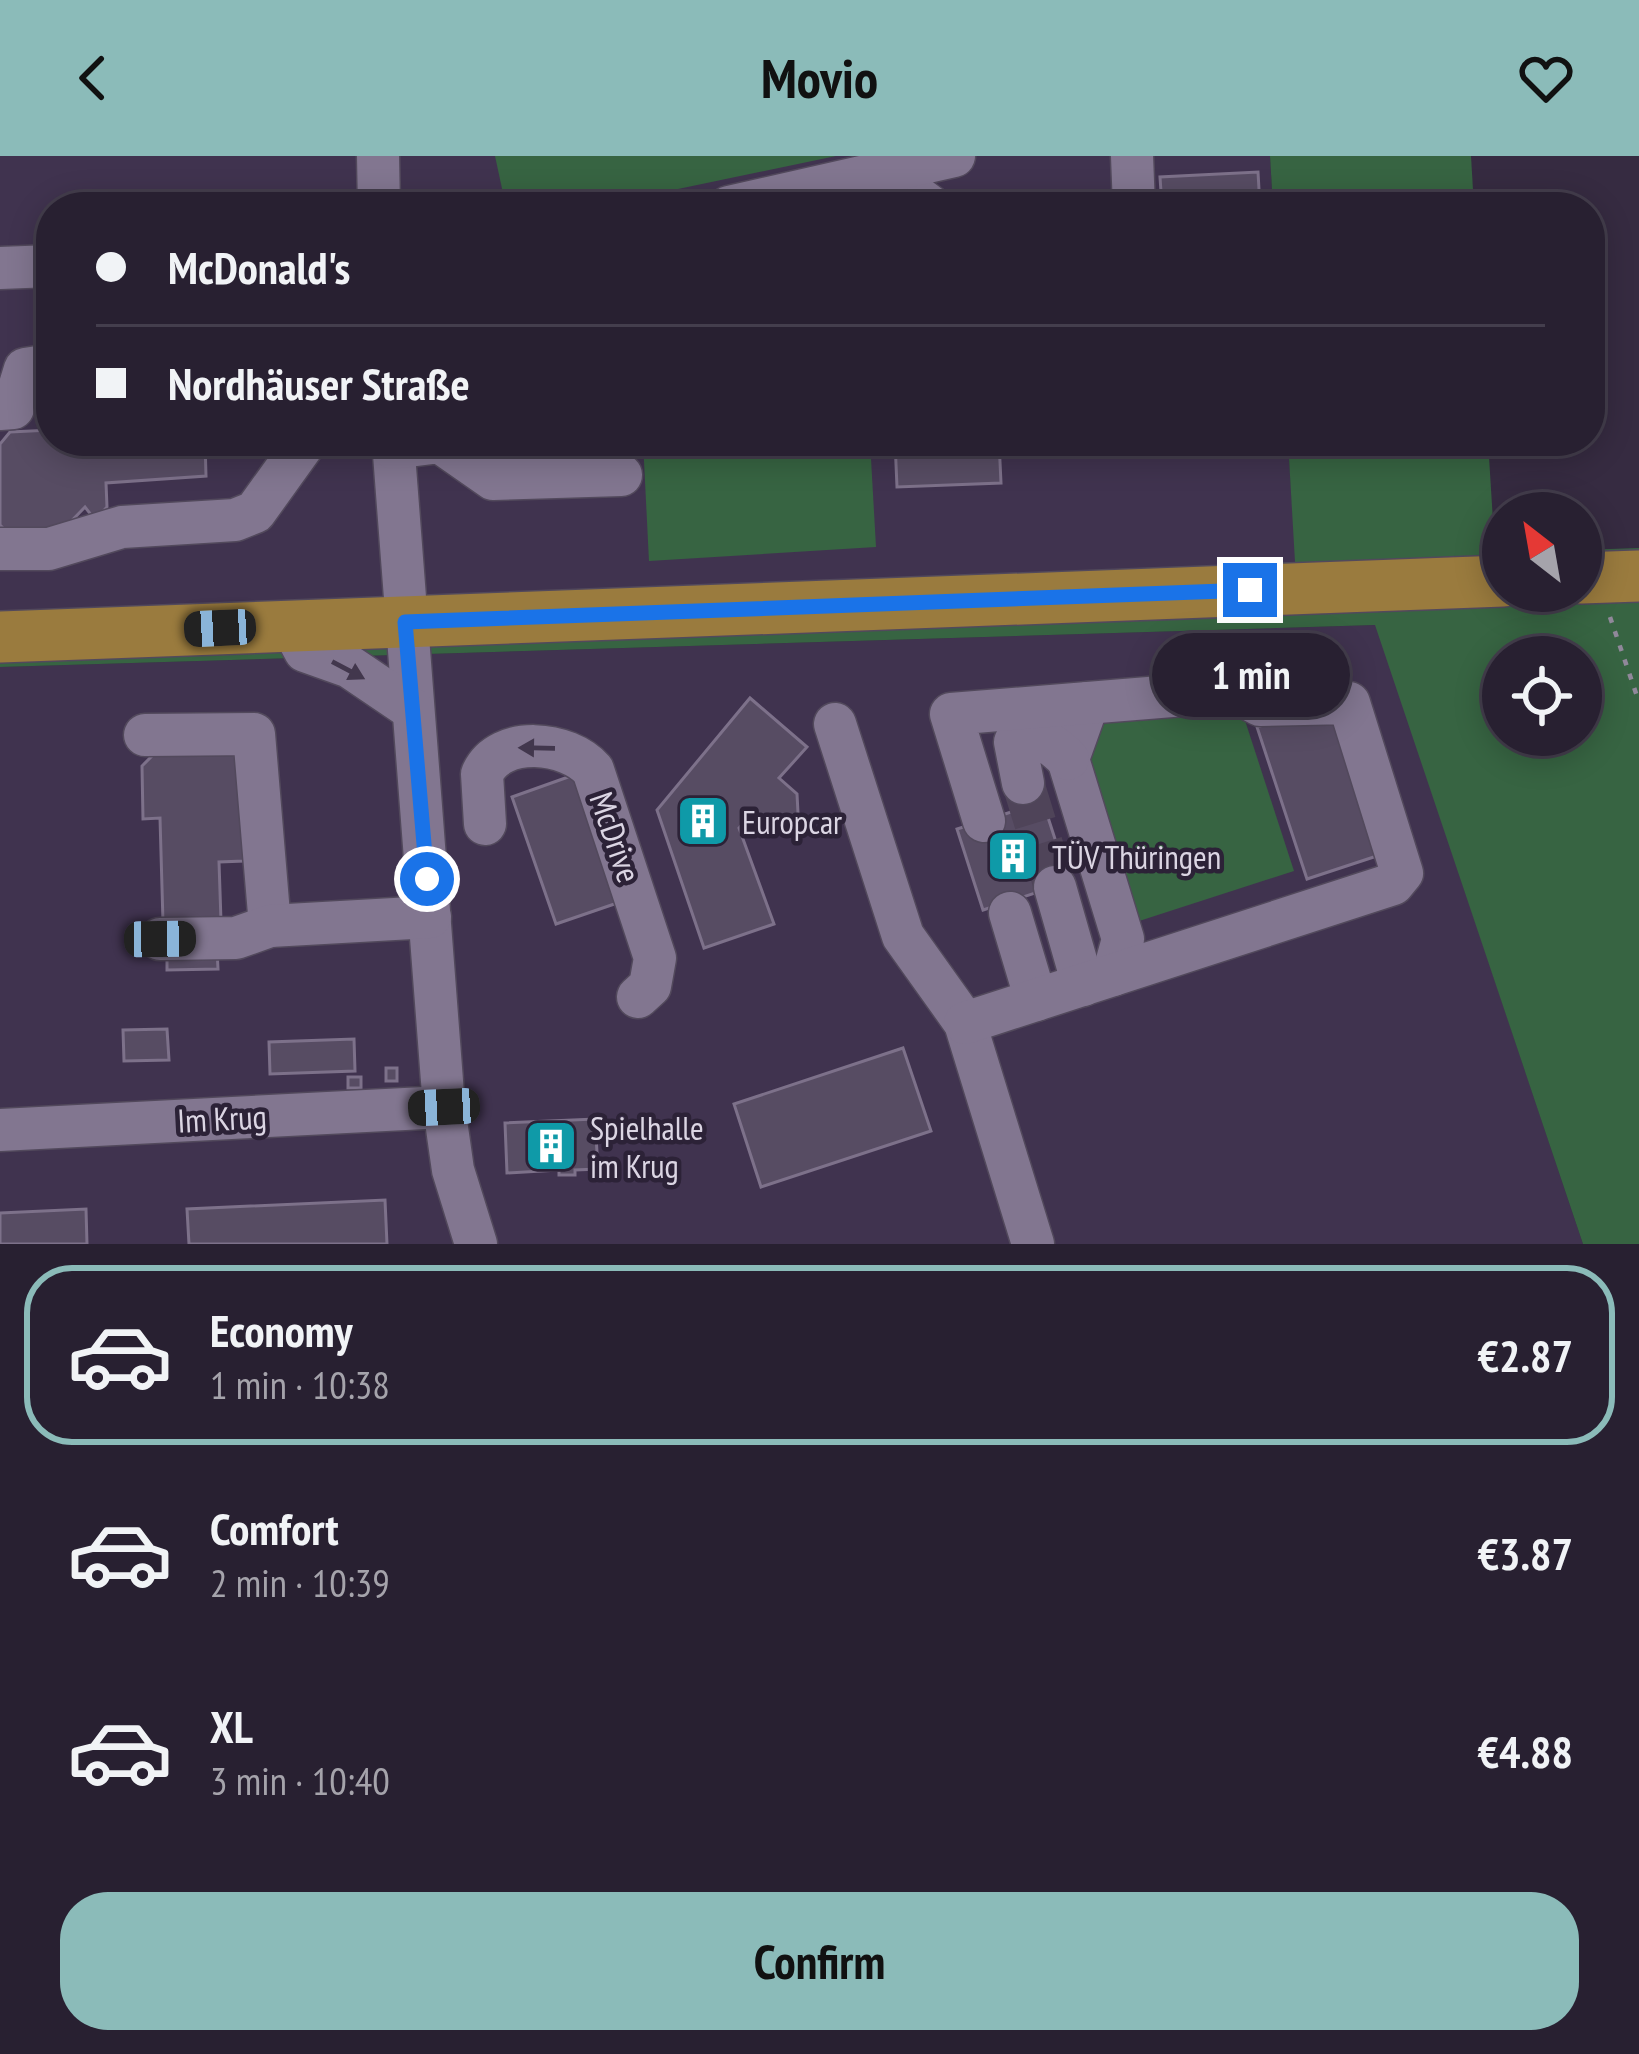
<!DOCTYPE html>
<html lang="en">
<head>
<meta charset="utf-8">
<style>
	:root { --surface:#282031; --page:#342d3d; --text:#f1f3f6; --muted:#a5a3ab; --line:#443e4d; --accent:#8bbbb9 }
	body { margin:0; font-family:"PT Sans Narrow",sans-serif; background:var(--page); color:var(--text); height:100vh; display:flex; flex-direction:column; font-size:45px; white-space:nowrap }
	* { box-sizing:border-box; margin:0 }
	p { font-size:39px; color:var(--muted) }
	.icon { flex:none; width:66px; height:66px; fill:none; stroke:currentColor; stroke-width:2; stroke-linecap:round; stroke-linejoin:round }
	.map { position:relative; height:1088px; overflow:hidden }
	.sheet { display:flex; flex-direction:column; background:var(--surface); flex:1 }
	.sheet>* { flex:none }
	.guide { position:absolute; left:36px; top:36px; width:1569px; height:264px; border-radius:48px; box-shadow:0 6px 30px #0003,0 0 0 3px var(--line); display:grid; align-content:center; height:264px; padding:0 60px; background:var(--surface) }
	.needle { width:78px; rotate:329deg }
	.controls { position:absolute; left:1482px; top:336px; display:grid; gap:24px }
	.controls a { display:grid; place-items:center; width:120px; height:120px; border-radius:50%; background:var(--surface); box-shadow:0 6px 30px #0003,0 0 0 3px var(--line); font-size:60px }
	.end { position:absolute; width:54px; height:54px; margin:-27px; border:15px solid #1a73e8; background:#fff; box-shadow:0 0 0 6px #fff }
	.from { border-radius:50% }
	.bubble { position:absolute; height:84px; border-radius:42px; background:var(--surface); box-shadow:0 6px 30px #0003,0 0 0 3px var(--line); font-size:39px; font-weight:700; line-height:84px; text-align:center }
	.car { position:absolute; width:36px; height:72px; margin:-36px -18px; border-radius:15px; box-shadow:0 0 9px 3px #0007; background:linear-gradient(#222 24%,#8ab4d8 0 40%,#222 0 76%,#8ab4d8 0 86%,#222 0) }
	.guide b { display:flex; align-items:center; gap:42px; height:114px; font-size:45px }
	.guide b+b { border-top:3px solid var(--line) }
	.guide i { width:30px; height:30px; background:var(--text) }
	ul { padding:21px 0 0; list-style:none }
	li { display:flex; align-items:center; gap:36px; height:180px; margin:0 24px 18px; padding:0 36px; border:6px solid transparent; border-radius:48px }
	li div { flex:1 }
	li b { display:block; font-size:45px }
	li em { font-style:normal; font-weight:700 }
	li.selected { border-color:var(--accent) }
	li>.icon { width:108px; height:108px; stroke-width:1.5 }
	.primary-button { display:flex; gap:24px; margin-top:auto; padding:24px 60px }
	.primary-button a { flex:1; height:138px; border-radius:48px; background:var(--accent); color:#111; font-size:48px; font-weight:700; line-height:138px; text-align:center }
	header { display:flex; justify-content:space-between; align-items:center; height:156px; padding:0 60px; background:var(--accent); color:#111; font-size:54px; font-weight:700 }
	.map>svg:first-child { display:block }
</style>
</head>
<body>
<header><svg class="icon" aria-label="back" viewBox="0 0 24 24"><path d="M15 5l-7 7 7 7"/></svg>Movio<svg class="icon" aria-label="heart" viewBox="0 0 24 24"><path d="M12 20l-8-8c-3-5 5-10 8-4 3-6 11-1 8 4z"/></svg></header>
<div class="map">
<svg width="1639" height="1088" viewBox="0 0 1639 1088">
	<rect width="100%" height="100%" fill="#362b41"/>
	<g fill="#40334f">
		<path d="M0,0H1270L1273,51H51V285H1288L1296,406L0,457Z"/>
		<path d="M1376,469L1583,1088H0V511Z"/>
	</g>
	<g fill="#376442" fill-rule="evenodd">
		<path d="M495,0H836L592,51H506Z"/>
		<path d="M1270,0H1471L1474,51H1273Z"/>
		<path d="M643,285H870L876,391L649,405Z"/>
		<path d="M1288,285H1488L1495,397H1503V435H1581V394L1639,392V1088H1583L1375,469L0,511V457L1295,406ZM1503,501H1581V579H1503Z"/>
		<path d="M1239,546L1294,715L1133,767L1082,605L1107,554Z"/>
	</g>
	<g fill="#574c63" stroke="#7d718a" stroke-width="3">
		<path d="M1258,16L1260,51H1162L1160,21Z"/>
		<path d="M51,274V285H205L206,320L106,327L107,351L95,364L85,351L55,382L15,384L0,369V288L10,276Z"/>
		<path d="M503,285H622V298L504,303Z"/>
		<path d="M895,285H999L1001,327L897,331Z"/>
		<path d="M750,542L807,591L779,622L797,638L798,657L786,670L767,672L750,659L739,672L774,768L704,792L657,654Z"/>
		<path d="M1344,559L1389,696L1307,723L1257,571L1285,562Z"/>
		<path d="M229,593L242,609L244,705L219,706L221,765L163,766L160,662L143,663L142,610L157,595Z"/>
		<path d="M585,615L629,743L556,768L512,641Z"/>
		<path d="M1043,646L1069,726L983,754L957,673Z"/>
		<path d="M217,793L218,813L167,814V794Z"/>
		<path d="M167,873L169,904L124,905L123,874Z"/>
		<path d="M354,883L355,915L270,918L269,886Z"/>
		<path d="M903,892L931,975L761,1031L734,948Z"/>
		<rect x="386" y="912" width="11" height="13"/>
		<rect x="348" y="921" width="13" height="11"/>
		<path d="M595,963L598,1013L575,1014V1019H559V1014L507,1017L505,967Z"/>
		<path d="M385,1044L387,1088H189L187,1053Z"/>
		<path d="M86,1053L87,1088H0V1057Z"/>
	</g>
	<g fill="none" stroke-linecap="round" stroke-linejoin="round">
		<path stroke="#4f4459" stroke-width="42" stroke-dasharray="42 21" stroke-linecap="butt" d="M1023,627L1055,731"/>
		<g stroke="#52495c" stroke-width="45">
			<g id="minor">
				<path d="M378,0L379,51"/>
				<path d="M1132,0L1134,51"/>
				<path d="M885,17L931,51"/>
				<path d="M729,51L954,0"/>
				<path d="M0,112L51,110"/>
				<path d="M0,253L13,252L25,213L51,209"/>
				<path d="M393,285L444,951L453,1014L476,1088"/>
				<path d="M393,292L440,286L493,323L621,319"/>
				<path d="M0,393H49L122,371L235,364L255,356L306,285"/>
				<path d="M292,471L305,495L350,511L412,553"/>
				<path d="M1088,547L1068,603L1123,783L1113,819"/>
				<path d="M835,568L903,780L965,867L1033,1088"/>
				<path d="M145,579L254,578L270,770"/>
				<path d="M1023,627L1015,586C1037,572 1051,588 1068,603"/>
				<path d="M485,668L482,618C500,578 568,585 593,614L655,802L650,830L638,841"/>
				<path d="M1055,731L1083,829"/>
				<path d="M1010,757L1036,844"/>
				<path d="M160,783L236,782L270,770L430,761"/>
				<path d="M965,867L1393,728L1402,717L1349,547L1260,549L1234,535L951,558L984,665"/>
				<path d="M0,974L444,951"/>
			</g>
		</g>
		<g stroke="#52495c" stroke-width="54">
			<g id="major">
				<path d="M1581,422L1639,420"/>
				<path d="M0,481L1503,425"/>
			</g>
		</g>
		<path stroke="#90889a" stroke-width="4.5" stroke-dasharray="6 9" stroke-linecap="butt" d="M1610,461L1639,546"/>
		<use href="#minor" stroke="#827690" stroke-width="42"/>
		<use href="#major" stroke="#9a7b3e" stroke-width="51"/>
	</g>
	<defs><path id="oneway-solid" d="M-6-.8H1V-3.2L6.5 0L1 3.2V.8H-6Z" transform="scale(3)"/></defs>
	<g fill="#42374d">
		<use href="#oneway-solid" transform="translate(348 514) rotate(28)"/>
		<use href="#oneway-solid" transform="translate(537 592) rotate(-179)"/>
	</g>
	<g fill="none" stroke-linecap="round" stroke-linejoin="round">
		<path stroke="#1a73e8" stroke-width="15" d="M427,723L405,466L1250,434"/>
	</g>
	<defs>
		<g id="building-square" transform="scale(2.7)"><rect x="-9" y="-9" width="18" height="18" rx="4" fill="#0f9aa8" stroke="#2c2237"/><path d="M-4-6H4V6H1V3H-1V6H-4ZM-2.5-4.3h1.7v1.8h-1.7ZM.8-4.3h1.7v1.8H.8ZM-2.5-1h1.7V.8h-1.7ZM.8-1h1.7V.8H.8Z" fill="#fff"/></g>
	</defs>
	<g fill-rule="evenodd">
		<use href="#building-square" x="703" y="665"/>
		<use href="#building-square" x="1013" y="700"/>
		<use href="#building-square" x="551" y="990"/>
	</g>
	<g text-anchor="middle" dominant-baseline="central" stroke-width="9" stroke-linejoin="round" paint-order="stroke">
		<g font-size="33" fill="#dbd5e3" stroke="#2c2237" text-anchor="start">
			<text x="742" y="665">Europcar</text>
			<text x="1052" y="700">TÜV Thüringen</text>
			<text x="590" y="971">Spielhalle<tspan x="590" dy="38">im Krug</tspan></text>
		</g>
		<g font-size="33" fill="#dbd5e3" stroke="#2c2237">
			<text transform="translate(616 681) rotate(71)">McDrive</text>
			<text transform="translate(222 962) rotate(-3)">Im Krug</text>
		</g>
	</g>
</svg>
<div class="controls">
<a><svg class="needle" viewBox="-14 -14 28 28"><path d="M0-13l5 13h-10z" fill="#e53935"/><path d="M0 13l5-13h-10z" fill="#a5a3ab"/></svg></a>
<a><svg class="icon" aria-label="locate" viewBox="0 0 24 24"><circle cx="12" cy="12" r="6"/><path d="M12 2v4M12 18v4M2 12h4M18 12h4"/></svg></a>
</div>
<i class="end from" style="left:427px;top:723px"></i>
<i class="end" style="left:1250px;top:434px"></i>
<div class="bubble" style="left:1152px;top:477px;width:198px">1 min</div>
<i class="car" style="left:220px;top:472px;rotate:267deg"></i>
<i class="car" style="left:160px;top:783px;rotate:89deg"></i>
<i class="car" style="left:444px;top:951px;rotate:267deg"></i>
<div class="guide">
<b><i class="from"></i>McDonald's</b>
<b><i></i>Nordhäuser Straße</b>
</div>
</div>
<section class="sheet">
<ul>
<li class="selected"><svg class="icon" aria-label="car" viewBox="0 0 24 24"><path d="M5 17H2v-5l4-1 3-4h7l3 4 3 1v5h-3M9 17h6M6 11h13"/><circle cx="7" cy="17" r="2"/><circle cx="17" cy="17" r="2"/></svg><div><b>Economy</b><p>1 min · 10:38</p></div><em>€2.87</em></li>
<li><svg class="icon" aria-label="car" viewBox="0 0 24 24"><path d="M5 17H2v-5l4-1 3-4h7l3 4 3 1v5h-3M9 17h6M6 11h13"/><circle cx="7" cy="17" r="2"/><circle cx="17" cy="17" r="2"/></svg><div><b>Comfort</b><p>2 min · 10:39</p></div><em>€3.87</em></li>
<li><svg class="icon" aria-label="car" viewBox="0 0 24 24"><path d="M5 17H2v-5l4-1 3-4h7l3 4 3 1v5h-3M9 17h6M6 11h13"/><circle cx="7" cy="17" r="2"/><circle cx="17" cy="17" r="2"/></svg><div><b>XL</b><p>3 min · 10:40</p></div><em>€4.88</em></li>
</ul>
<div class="primary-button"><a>Confirm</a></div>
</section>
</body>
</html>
